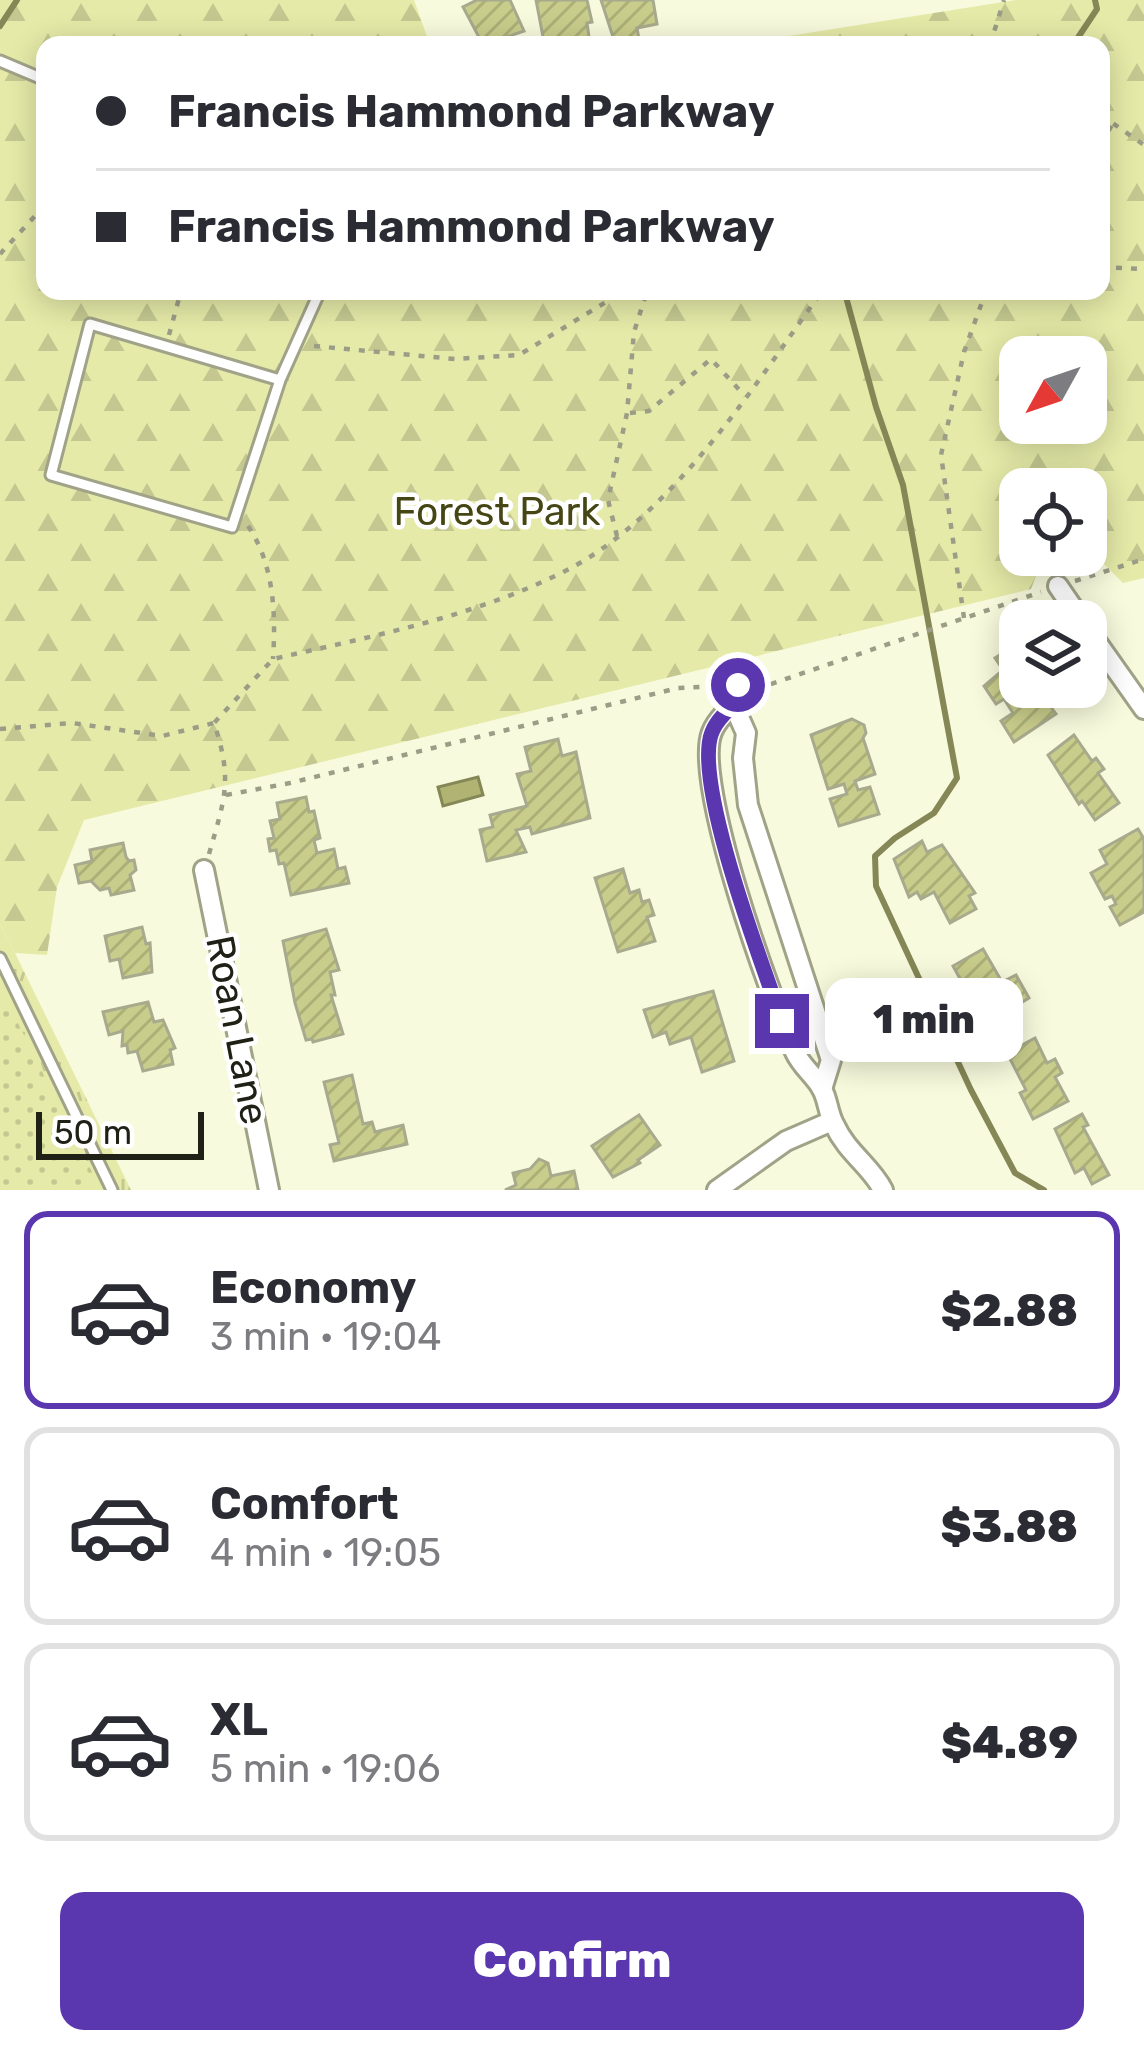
<!DOCTYPE html>
<html lang="en">
<head>
<meta charset="utf-8">
<style>
	:root { --surface:#fff; --page:#f7f7f7; --text:#2b2b33; --muted:#7c7c81; --line:#e1e1e2; --accent:#5b37af }
	body { margin:0; font-family:Rubik,sans-serif; background:var(--page); color:var(--text); height:100vh; display:flex; flex-direction:column; font-size:45px; white-space:nowrap }
	* { box-sizing:border-box; margin:0 }
	p { font-size:39px; color:var(--muted) }
	.icon { flex:none; width:66px; height:66px; fill:none; stroke:currentColor; stroke-width:2; stroke-linecap:round; stroke-linejoin:round }
	.map { position:relative; height:1190px; overflow:hidden }
	.details { display:flex; flex-direction:column; background:var(--surface); flex:1 }
	.details>* { flex:none }
	.hud { position:absolute; left:36px; top:36px; width:1074px; height:264px; border-radius:24px; box-shadow:0 6px 30px #0003; display:grid; align-content:center; height:264px; padding:0 60px; background:var(--surface) }
	.needle { width:78px; rotate:230deg }
	.fabs { position:absolute; left:999px; top:336px; display:grid; gap:24px }
	.fabs a { display:grid; place-items:center; width:108px; height:108px; border-radius:24px; background:var(--surface); box-shadow:0 6px 30px #0003; font-size:60px }
	.scale { position:absolute; left:36px; bottom:30px; width:168px; box-sizing:border-box; padding-left:12px; border:6px solid #202116; border-top:0; font-size:33px; line-height:42px; white-space:nowrap; color:#202116; -webkit-text-stroke:9px #fff; paint-order:stroke }
	.end { position:absolute; width:54px; height:54px; margin:-27px; border:15px solid #5b37af; background:#fff; box-shadow:0 0 0 6px #fff }
	.from { border-radius:50% }
	.bubble { position:absolute; height:84px; border-radius:24px; background:var(--surface); box-shadow:0 6px 30px #0003; font-size:39px; font-weight:800; line-height:84px; text-align:center }
	.hud b { display:flex; align-items:center; gap:42px; height:114px; font-size:45px }
	.hud b+b { border-top:3px solid var(--line) }
	.hud i { width:30px; height:30px; background:var(--text) }
	ul { padding:21px 0 0; list-style:none }
	li { display:flex; align-items:center; gap:36px; height:198px; margin:0 24px 18px; padding:0 36px; border:6px solid var(--line); border-radius:24px }
	li div { flex:1 }
	li b { display:block; font-size:45px }
	li em { font-style:normal; font-weight:800 }
	li.current { border-color:var(--accent) }
	li>.icon { width:108px; height:108px; stroke-width:1.5 }
	.cta { display:flex; gap:24px; margin-top:auto; padding:24px 60px }
	.cta a { flex:1; height:138px; border-radius:24px; background:var(--accent); color:#fff; font-size:48px; font-weight:800; line-height:138px; text-align:center }
	.map>svg:first-child { display:block }
</style>
</head>
<body>
<div class="map">
<svg width="1144" height="1190" viewBox="0 0 1144 1190">
	<defs>
		<pattern id="grass-tufts" width="24" height="20" patternUnits="userSpaceOnUse" patternTransform="scale(3)"><rect width="24" height="20" fill="#e5eaa8"/><path d="M3 7l-1-3M5 7V3M7 7l1-3M15 17l-1-3M17 17v-4M19 17l1-3" fill="none" stroke="#c4c890"/></pattern>
		<pattern id="forest-firs" width="22" height="20" patternUnits="userSpaceOnUse" patternTransform="scale(3)"><rect width="22" height="20" fill="#e5eaa8"/><path d="M5 1l3.5 6h-7zM16 11l3.5 6h-7z" fill="#c4c890"/></pattern>
		<pattern id="garden-dots" width="8" height="8" patternUnits="userSpaceOnUse" patternTransform="scale(3)"><rect width="8" height="8" fill="#e5eaa8"/><path d="M2 2h.1M6 6h.1" fill="none" stroke="#c4c890" stroke-width="1.8" stroke-linecap="round"/></pattern>
		<pattern id="building-hatch" width="6" height="6" patternUnits="userSpaceOnUse" patternTransform="scale(3)"><rect width="6" height="6" fill="#c9cd8b"/><path d="M-1 1l2-2M0 6l6-6M5 7l2-2" fill="none" stroke="#acb077"/></pattern>
	</defs>
	<rect width="100%" height="100%" fill="#f7fadc"/>
	<path fill="url(#grass-tufts)" d="M0,924L15,953L131,1190H0Z"/>
	<path fill="url(#forest-firs)" fill-rule="evenodd" d="M0,0H414L430,45H45V291H1101V45H732L1016,0H1144V578L1123,583L1086,546V489H1020V555H1051L1043,558L1031,589L84,820L57,887L47,955L15,953L0,924ZM1020,357H1086V423H1020Z"/>
	<path fill="url(#garden-dots)" d="M0,987L101,1190H0Z"/>
	<path fill="#b0b372" stroke="#858756" stroke-width="3" d="M478,777L483,795L443,806L438,787Z"/>
	<g fill="none" stroke-linecap="round" stroke-linejoin="round">
		<g stroke="#858756" stroke-width="6">
			<path d="M0,26L17,0"/>
			<path d="M1073,45L1097,9L1095,0"/>
			<path d="M846,297L876,407L903,485L957,778L934,813L895,838L875,856L876,886L971,1090L1015,1173L1044,1190"/>
		</g>
	</g>
	<g fill="url(#building-hatch)" stroke="#a8aa8e" stroke-width="3">
		<path d="M510,0L524,31L483,45L463,7L477,0Z"/>
		<path d="M536,0H587L592,22L587,23L589,37L544,42Z"/>
		<path d="M601,0H653L657,24L637,28L639,39L615,43Z"/>
		<path d="M1012,647L1020,661V687H1036L1056,714L1014,742L1001,721L1013,713L1004,699L996,704L984,686L1003,670L995,658Z"/>
		<path d="M852,719L864,725L866,733L863,738L875,774L855,781L858,790L870,787L879,814L839,826L830,799L847,794L844,784L828,789L811,735Z"/>
		<path d="M1074,735L1092,761L1096,758L1104,769L1098,773L1119,803L1095,820L1082,801L1079,804L1048,755Z"/>
		<path d="M558,739L562,756L576,752L590,818L532,834L530,827L516,830L526,852L487,861L480,830L493,827L490,815L527,806L517,774L531,771L525,747Z"/>
		<path d="M306,797L309,812L314,811L320,838L314,840L317,853L334,849L338,869L345,867L349,883L291,895L284,863L279,864L276,850L270,851L268,839L274,838L270,821L280,819L277,803Z"/>
		<path d="M1138,829L1144,839V912L1120,925L1110,907L1116,904L1112,896L1105,899L1091,873L1107,864L1100,850Z"/>
		<path d="M922,841L927,852L942,845L975,893L969,896L976,909L950,923L934,892L921,899L917,892L909,897L894,859Z"/>
		<path d="M123,843L126,857L129,861L134,860L136,870L130,875L134,890L111,895L109,888L100,890L91,881L79,883L75,865L92,861L90,850Z"/>
		<path d="M623,869L630,893L639,890L642,902L649,900L654,915L647,917L655,941L618,952L595,878Z"/>
		<path d="M142,927L146,944L150,943L152,972L123,978L119,959L110,961L105,936Z"/>
		<path d="M326,929L339,970L330,972L335,995H331L343,1034L313,1042L312,1039L306,1040L295,1003L283,941Z"/>
		<path d="M983,949L1002,982L1016,975L1029,998L1016,1006L1020,1014L996,1028L974,989L968,993L953,966Z"/>
		<path d="M713,991L734,1061L702,1072L691,1037L670,1044L666,1032L653,1037L644,1010Z"/>
		<path d="M148,1002L154,1022L163,1020L175,1048L170,1050L173,1064L143,1071L137,1051L128,1053L127,1045L122,1046L123,1031L109,1035L103,1012Z"/>
		<path d="M1035,1038L1047,1063L1055,1059L1062,1073L1055,1077L1068,1101L1033,1119L1020,1093L1026,1090L1007,1053Z"/>
		<path d="M352,1075L363,1124L372,1122L375,1132L403,1125L407,1144L334,1161L330,1145L339,1143L324,1082Z"/>
		<path d="M1082,1114L1088,1125L1083,1127L1109,1175L1092,1184L1084,1168L1075,1173L1055,1129Z"/>
		<path d="M639,1115L660,1145L638,1160L640,1163L613,1177L592,1146Z"/>
		<path d="M539,1159L548,1163L551,1176L574,1171L578,1190H505L516,1185L513,1173L530,1169Z"/>
	</g>
	<g fill="none" stroke-linecap="round" stroke-linejoin="round">
		<g stroke="#a1a388" stroke-width="15">
			<g id="lane">
				<path d="M0,61L45,80"/>
				<path d="M280,380L90,324L51,475L232,527L280,380L320,291"/>
				<path d="M0,958L112,1190"/>
			</g>
		</g>
		<g stroke="#a1a388" stroke-width="24">
			<g id="street">
				<path d="M1058,586L1082,621"/>
				<path d="M1086,627L1144,709"/>
				<path d="M738,685C733,714 720,712 712,732C692,780 771,1000 795,1052C801,1066 815,1076 822,1089C828,1100 828,1113 834,1124C847,1153 871,1166 883,1190"/>
				<path d="M734,706L746,733L743,758L748,805L831,1060L822,1089"/>
				<path d="M204,870L269,1190"/>
				<path d="M717,1190L786,1141L832,1121"/>
			</g>
		</g>
		<g stroke="#9b9d87" stroke-width="4.5" stroke-dasharray="6 9" stroke-linecap="butt">
			<path d="M990,45L1004,0"/>
			<path d="M1101,115L1144,145"/>
			<path d="M1101,144L1113,123"/>
			<path d="M0,254L45,205"/>
			<path d="M1101,267L1144,269"/>
			<path d="M865,291L883,295L984,296"/>
			<path d="M169,335L181,291"/>
			<path d="M314,346L455,359L519,355L624,291"/>
			<path d="M630,413L649,411L711,359L745,396"/>
			<path d="M248,526C274,564 276,614 273,659"/>
			<path d="M617,536L608,500L627,413L634,332L647,291"/>
			<path d="M1075,581L1144,559"/>
			<path d="M964,618L941,455L964,352L986,291"/>
			<path d="M756,685H768L1041,592"/>
			<path d="M0,729L72,723L162,736L214,723"/>
			<path d="M226,795L290,783L678,688L721,686"/>
			<path d="M209,854C225,798 233,780 214,723L273,659C373,636 479,616 571,568C676,511 754,386 822,291"/>
		</g>
		<use href="#lane" stroke="#fff" stroke-width="9"/>
		<use href="#street" stroke="#fff" stroke-width="18"/>
	</g>
	<g fill="none" stroke-linecap="round" stroke-linejoin="round">
		<path stroke="#5b37af" stroke-width="15" d="M738,685C733,714 720,712 712,732C692,781 763,966 782,1021"/>
	</g>
	<g text-anchor="middle" dominant-baseline="central" stroke-width="9" stroke-linejoin="round" paint-order="stroke">
		<g font-size="39" fill="#454614" stroke="#fff">
			<text x="497" y="512">Forest Park</text>
		</g>
		<g font-size="39" fill="#202116" stroke="#fff">
			<text transform="translate(237 1030) rotate(79)">Roan Lane</text>
		</g>
	</g>
</svg>
<div class="fabs">
<a><svg class="needle" viewBox="-14 -14 28 28"><path d="M0-13l5 13h-10z" fill="#e53935"/><path d="M0 13l5-13h-10z" fill="#7c7c81"/></svg></a>
<a><svg class="icon" aria-label="locate" viewBox="0 0 24 24"><circle cx="12" cy="12" r="6"/><path d="M12 2v4M12 18v4M2 12h4M18 12h4"/></svg></a>
<a><svg class="icon" aria-label="layers" viewBox="0 0 24 24"><path d="M12 4l9 5-9 5-9-5zM3 14l9 5 9-5"/></svg></a>
</div>
<div class="scale">50 m</div>
<i class="end from" style="left:738px;top:685px"></i>
<i class="end" style="left:782px;top:1021px"></i>
<div class="bubble" style="left:825px;top:978px;width:198px">1 min</div>
<div class="hud">
<b><i class="from"></i>Francis Hammond Parkway</b>
<b><i></i>Francis Hammond Parkway</b>
</div>
</div>
<section class="details">
<ul>
<li class="current"><svg class="icon" aria-label="car" viewBox="0 0 24 24"><path d="M5 17H2v-5l4-1 3-4h7l3 4 3 1v5h-3M9 17h6M6 11h13"/><circle cx="7" cy="17" r="2"/><circle cx="17" cy="17" r="2"/></svg><div><b>Economy</b><p>3 min · 19:04</p></div><em>$2.88</em></li>
<li><svg class="icon" aria-label="car" viewBox="0 0 24 24"><path d="M5 17H2v-5l4-1 3-4h7l3 4 3 1v5h-3M9 17h6M6 11h13"/><circle cx="7" cy="17" r="2"/><circle cx="17" cy="17" r="2"/></svg><div><b>Comfort</b><p>4 min · 19:05</p></div><em>$3.88</em></li>
<li><svg class="icon" aria-label="car" viewBox="0 0 24 24"><path d="M5 17H2v-5l4-1 3-4h7l3 4 3 1v5h-3M9 17h6M6 11h13"/><circle cx="7" cy="17" r="2"/><circle cx="17" cy="17" r="2"/></svg><div><b>XL</b><p>5 min · 19:06</p></div><em>$4.89</em></li>
</ul>
<div class="cta"><a>Confirm</a></div>
</section>
</body>
</html>
